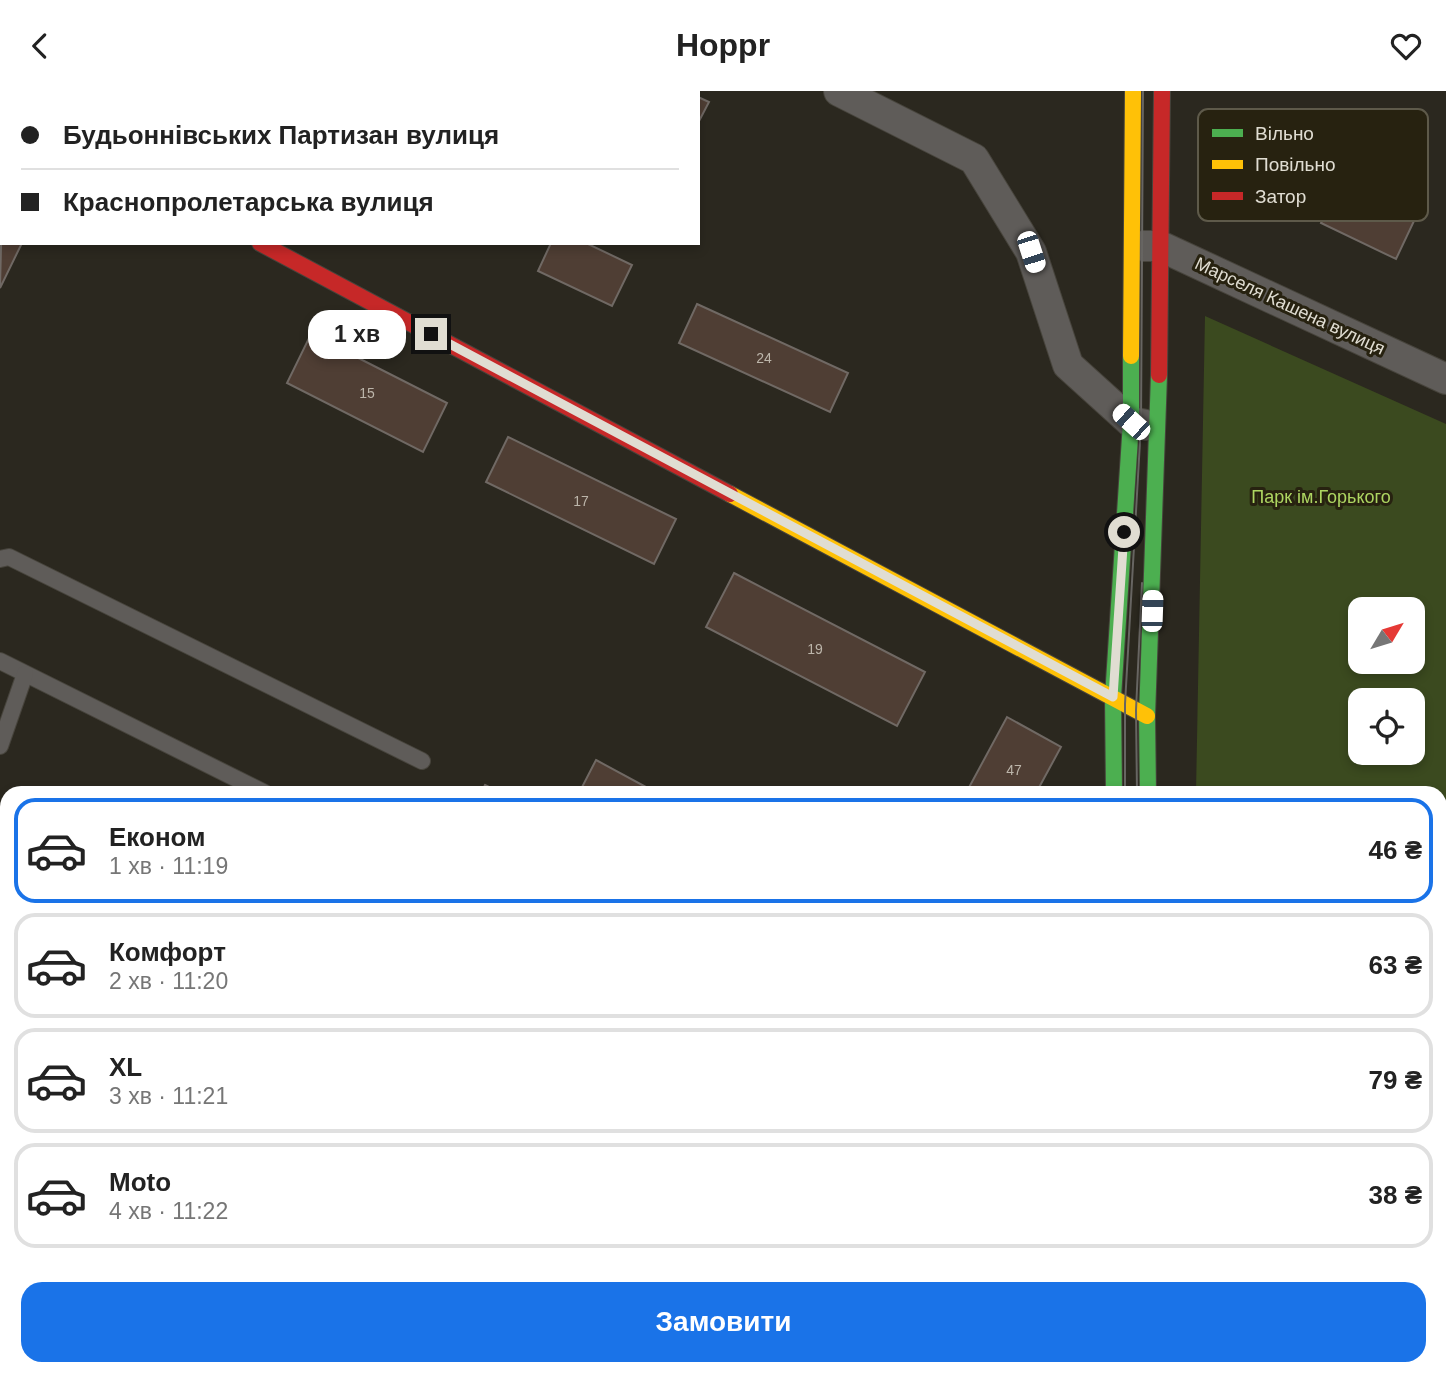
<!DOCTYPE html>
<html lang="uk">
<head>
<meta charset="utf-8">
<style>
	:root { --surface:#fff; --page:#f2f2f2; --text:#222; --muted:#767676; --line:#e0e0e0; --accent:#1a73e8 }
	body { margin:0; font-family:Arial,sans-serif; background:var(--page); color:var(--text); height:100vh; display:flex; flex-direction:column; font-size:26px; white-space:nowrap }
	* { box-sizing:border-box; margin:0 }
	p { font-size:23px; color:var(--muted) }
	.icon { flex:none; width:38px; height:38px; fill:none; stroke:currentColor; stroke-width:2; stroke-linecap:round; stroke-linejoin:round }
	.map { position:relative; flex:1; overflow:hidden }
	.side { position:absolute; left:0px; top:695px; width:1447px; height:590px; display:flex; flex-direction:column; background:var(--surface); border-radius:21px 21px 0 0; box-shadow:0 4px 10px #0003 }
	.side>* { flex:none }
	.hud { position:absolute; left:0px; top:0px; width:700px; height:154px; box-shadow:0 4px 10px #0003; display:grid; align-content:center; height:154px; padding:0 21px; background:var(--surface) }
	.needle { width:46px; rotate:52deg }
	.buttons { position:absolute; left:1348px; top:506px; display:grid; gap:14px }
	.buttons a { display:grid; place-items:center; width:77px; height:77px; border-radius:14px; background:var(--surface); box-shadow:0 4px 10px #0003; font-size:35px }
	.end { position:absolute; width:32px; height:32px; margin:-16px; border:9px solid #e0ddd2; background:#111; box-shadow:0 0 0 4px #111 }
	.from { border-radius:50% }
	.bubble { position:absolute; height:49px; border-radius:21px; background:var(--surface); box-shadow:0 4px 10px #0003; font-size:23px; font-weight:700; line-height:49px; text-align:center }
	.car { position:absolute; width:21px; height:42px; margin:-21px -10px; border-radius:9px; box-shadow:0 0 5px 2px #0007; background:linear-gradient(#fff 24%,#345 0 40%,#fff 0 76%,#345 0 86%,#fff 0) }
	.hud b { display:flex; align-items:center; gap:24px; height:66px; font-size:26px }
	.hud b+b { border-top:2px solid var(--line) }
	.hud i { width:18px; height:18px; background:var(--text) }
	ul { padding:12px 0 0; list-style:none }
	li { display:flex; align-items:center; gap:21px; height:105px; margin:0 14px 10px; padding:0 7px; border:4px solid var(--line); border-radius:21px }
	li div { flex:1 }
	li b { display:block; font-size:26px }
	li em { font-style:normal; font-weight:700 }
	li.current { border-color:var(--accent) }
	li>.icon { width:63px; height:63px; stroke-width:1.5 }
	.button { display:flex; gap:14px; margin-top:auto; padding:14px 21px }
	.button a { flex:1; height:80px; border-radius:21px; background:var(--accent); color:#fff; font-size:28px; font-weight:700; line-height:80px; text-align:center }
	header { display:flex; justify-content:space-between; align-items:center; height:91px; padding:0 21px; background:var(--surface); font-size:32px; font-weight:700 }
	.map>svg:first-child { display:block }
</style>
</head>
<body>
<header><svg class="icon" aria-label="back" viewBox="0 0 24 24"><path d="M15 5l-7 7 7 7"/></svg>Hoppr<svg class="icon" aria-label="heart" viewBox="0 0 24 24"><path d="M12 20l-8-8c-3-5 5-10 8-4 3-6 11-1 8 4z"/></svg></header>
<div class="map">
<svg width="1446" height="1284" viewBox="0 0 1446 1284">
	<rect width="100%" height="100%" fill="#2b281f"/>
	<path fill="#3b4a1f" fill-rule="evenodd" d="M1205,225L1446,333V1284H1185V1278H1440V702H1196ZM1360,518H1412V570H1360ZM1360,609H1412V662H1360Z"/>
	<g fill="#4f3e34" stroke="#706964" stroke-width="2">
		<path d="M605,0H687L691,2H604Z"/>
		<path d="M698,6L709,11L698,32Z"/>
		<path d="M1339,93L1414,130L1396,168L1321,132Z"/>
		<path d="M2,117V152H22L0,197Z"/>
		<path d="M551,152H586L632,174L612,215L538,180Z"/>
		<path d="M697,213L848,282L830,321L679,252Z"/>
		<path d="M311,243L447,312L423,361L287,292Z"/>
		<path d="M508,346L676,428L654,473L486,391Z"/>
		<path d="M734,482L925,581L897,635L706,536Z"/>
		<path d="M1007,626L1061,656L1036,702H966Z"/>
		<path d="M596,669L657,702H579Z"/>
		<path d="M485,694L501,702H481Z"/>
		<path d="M7,910V1119L0,1086V912Z"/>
		<path d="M1440,1165L1446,1169V1229L1440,1232Z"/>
		<path d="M0,1253L6,1284H0Z"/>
		<path d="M40,1278H98L100,1284H42Z"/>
		<path d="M126,1278H190L191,1284H128Z"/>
		<path d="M222,1278H281L282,1284H223Z"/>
		<path d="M311,1278H371L372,1284H312Z"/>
		<path d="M402,1278H465L466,1284H403Z"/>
		<path d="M499,1278H558L559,1284H500Z"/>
		<path d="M589,1278H648L649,1284H590Z"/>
		<path d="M695,1278H727L729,1284H697Z"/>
		<rect x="1307" y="1278" width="118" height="6"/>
	</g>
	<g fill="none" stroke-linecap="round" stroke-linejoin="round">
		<g stroke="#47443c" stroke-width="18">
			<g id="lane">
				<path d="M0,83L2,79"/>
				<path d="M0,468L9,466L422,670"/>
				<path d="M0,570L265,702"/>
				<path d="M0,655L25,583"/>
				<path d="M0,873L7,853"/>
				<path d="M1440,1081L1446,1082"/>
				<path d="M0,1169L7,1202"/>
				<path d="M23,1278L24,1284"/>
				<path d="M114,1278L115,1284"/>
				<path d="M203,1278L204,1284"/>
				<path d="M297,1278L298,1284"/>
				<path d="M388,1278L390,1284"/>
				<path d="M485,1278L486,1284"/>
				<path d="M575,1278L576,1284"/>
				<path d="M673,1278L674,1284"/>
				<path d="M1259,1278L1260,1284"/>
			</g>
		</g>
		<g stroke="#47443c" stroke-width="32">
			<g id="street">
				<path d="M839,0L974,68L1031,161L1068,274L1131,331L1146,334"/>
				<path d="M0,15H2"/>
				<path d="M1143,155H1160L1446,288"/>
				<path d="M780,1278L782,1284"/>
			</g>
		</g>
		<g stroke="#47443c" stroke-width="18">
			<g id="fast">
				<path d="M1114,702L1113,606L1131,331V265"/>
				<path d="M1148,702L1147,625L1159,284"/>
				<path d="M1114,1278V1284"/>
			</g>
		</g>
		<g stroke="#47443c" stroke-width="18">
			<g id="slow">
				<path d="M1131,265L1133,0"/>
				<path d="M730,403L1147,625"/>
				<path d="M1154,1278V1284"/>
			</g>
		</g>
		<g stroke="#47443c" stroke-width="18">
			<g id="jam">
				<path d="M260,152L730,403"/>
				<path d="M1159,284L1162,0"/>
			</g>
		</g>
		<use href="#lane" stroke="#5f5c59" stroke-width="16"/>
		<use href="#street" stroke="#5f5c59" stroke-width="30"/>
		<use href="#fast" stroke="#4caf50" stroke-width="16"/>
		<use href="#slow" stroke="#ffc107" stroke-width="16"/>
		<use href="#jam" stroke="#c62828" stroke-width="16"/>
		<g stroke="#676562" stroke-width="2">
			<path d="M1125,702V613L1141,333L1143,0"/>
			<path d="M1137,702L1136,619L1142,492"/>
			<path d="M1127,1284L1128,1278"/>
			<path d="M1140,1284L1141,1278"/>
		</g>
	</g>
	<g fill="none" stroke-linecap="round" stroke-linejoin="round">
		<path stroke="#e0ddd2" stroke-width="9" d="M431,243L1113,606L1124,441"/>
	</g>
	<g text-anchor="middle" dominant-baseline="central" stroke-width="6" stroke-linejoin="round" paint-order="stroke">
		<g font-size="14" fill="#bcb5aa">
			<text x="764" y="267">24</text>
			<text x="367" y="302">15</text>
			<text x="581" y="410">17</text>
			<text x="815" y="558">19</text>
			<text x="1014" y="679">47</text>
		</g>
		<g font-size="18" fill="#e0ddd2" stroke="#272210">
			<text transform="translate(1290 215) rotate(25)">Марселя Кашена вулиця</text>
		</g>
		<g font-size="18" fill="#add561" stroke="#272210">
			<text x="1321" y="406">Парк iм.Горького</text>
		</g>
	</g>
	<rect x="1198" y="18" width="230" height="112" rx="10" fill="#272210" stroke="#5e5a4a" stroke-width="2"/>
	<rect x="1212" y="38" width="31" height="8" fill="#4caf50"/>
	<rect x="1212" y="69" width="31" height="9" fill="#ffc107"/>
	<rect x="1212" y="101" width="31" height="8" fill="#c62828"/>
	<g font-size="19" fill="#e0ddd2">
		<text x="1255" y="49">Вільно</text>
		<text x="1255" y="80">Повільно</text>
		<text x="1255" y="112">Затор</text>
	</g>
</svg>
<div class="buttons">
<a><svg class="needle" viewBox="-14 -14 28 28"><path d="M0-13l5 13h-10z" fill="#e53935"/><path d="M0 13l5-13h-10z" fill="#767676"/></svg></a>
<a><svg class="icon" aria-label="locate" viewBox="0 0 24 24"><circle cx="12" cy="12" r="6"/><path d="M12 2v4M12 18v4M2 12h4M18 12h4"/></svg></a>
</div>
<i class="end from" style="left:1124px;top:441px"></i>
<i class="end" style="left:431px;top:243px"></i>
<div class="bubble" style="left:308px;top:219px;width:98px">1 хв</div>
<i class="car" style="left:1031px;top:161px;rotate:162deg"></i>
<i class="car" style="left:1131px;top:331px;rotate:312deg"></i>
<i class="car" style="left:1152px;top:520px;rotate:2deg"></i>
<div class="hud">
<b><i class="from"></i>Будьоннівських Партизан вулиця</b>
<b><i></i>Краснопролетарська вулиця</b>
</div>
<section class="side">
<ul>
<li class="current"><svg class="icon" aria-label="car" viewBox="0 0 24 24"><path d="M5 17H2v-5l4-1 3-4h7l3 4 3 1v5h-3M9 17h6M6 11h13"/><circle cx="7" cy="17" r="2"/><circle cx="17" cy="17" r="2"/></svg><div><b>Економ</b><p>1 хв · 11:19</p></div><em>46 ₴</em></li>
<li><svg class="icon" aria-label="car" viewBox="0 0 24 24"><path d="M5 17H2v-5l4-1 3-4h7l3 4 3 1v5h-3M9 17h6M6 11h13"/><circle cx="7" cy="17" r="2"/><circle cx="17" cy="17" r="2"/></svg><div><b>Комфорт</b><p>2 хв · 11:20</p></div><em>63 ₴</em></li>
<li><svg class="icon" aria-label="car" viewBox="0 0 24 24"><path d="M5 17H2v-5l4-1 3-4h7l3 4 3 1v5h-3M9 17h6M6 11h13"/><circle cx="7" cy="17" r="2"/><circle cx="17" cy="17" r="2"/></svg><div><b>XL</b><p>3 хв · 11:21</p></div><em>79 ₴</em></li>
<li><svg class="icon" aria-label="car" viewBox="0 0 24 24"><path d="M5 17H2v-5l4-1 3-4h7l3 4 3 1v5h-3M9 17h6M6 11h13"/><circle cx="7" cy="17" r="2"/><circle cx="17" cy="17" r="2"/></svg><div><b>Moto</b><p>4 хв · 11:22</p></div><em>38 ₴</em></li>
</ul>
<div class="button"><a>Замовити</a></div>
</section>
</div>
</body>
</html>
